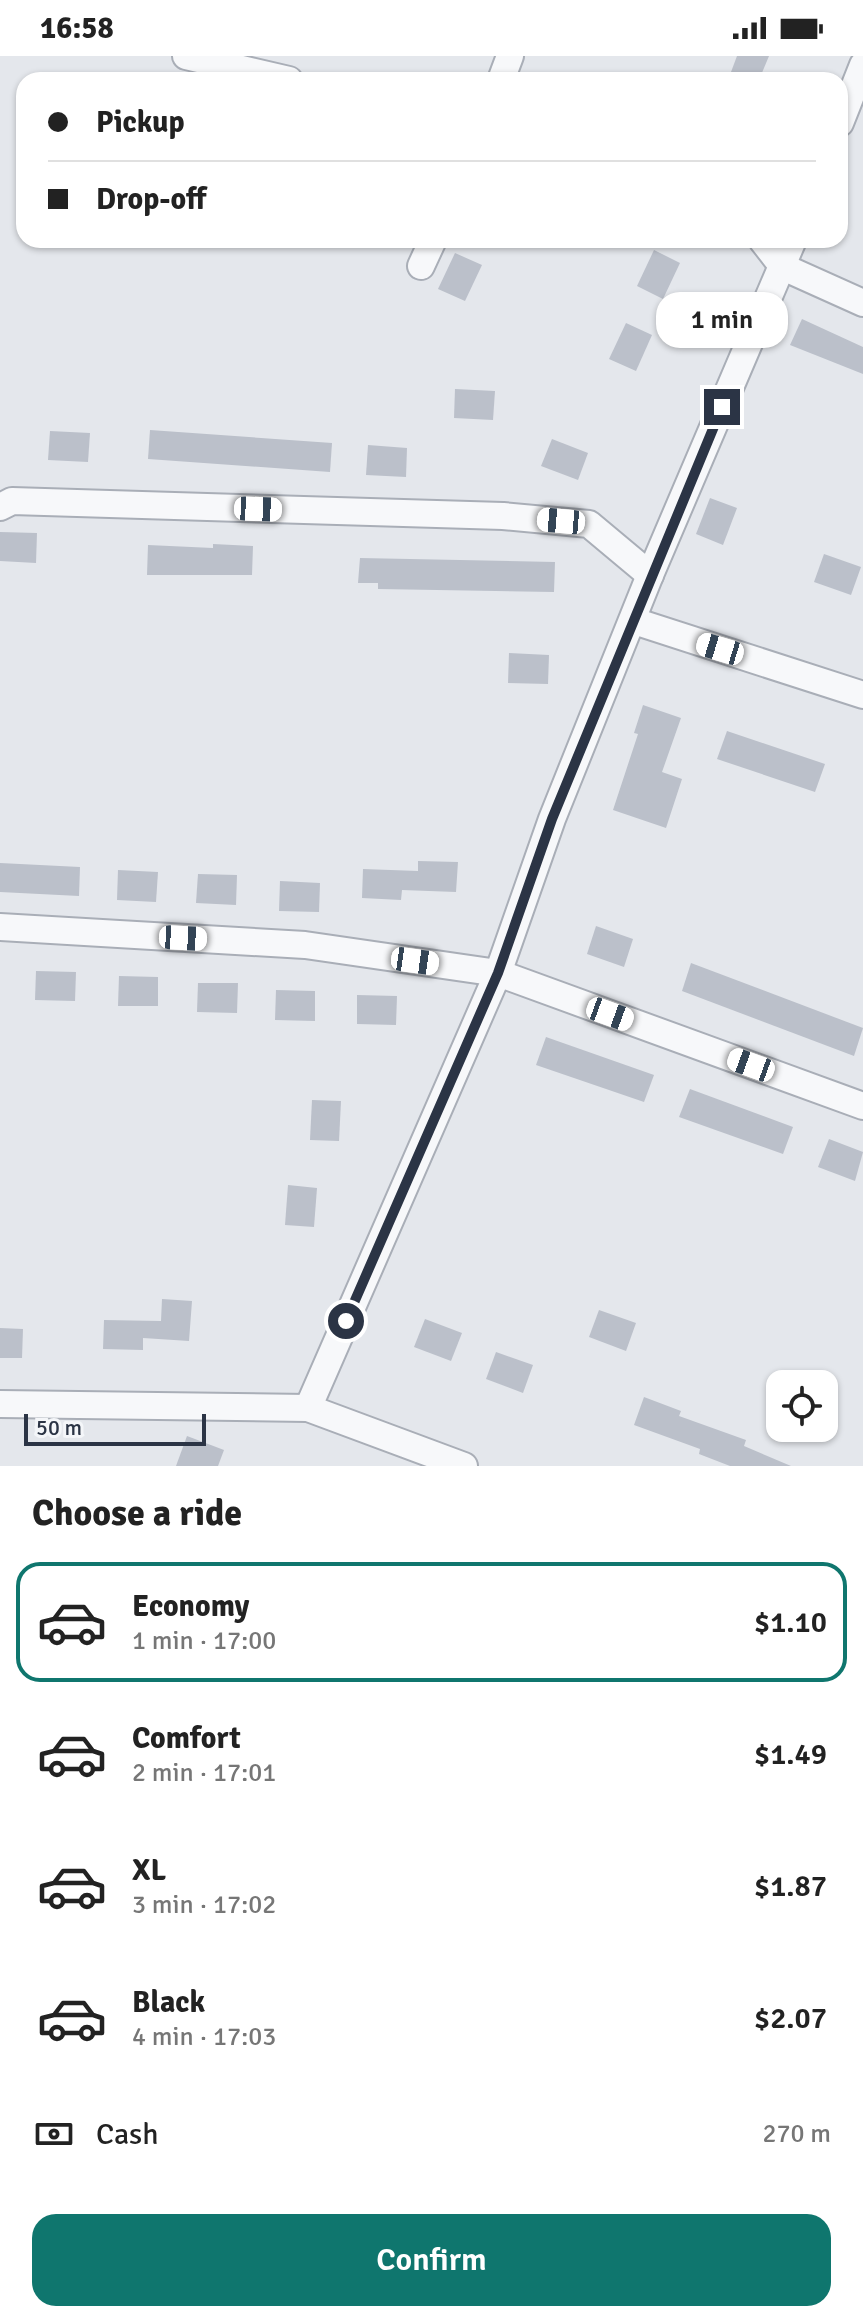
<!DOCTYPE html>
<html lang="en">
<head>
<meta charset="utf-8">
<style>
	:root { --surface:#fff; --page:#f2f2f2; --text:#222; --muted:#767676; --line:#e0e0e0; --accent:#0f766e }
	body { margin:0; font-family:Signika,sans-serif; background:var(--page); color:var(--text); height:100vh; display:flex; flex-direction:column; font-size:30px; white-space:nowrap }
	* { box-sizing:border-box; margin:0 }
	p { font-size:26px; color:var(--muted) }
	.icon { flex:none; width:44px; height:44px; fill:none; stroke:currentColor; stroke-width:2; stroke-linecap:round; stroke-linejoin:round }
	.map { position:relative; height:1410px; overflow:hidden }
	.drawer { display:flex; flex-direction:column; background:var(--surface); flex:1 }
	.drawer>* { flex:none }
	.guide { position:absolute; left:16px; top:16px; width:832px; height:176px; border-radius:24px; box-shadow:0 2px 6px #0004; display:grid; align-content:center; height:176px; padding:0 32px; background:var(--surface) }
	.tools { position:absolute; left:766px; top:1314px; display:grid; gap:16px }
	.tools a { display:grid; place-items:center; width:72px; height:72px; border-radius:16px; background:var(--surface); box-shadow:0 2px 6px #0004; font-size:40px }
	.scale { position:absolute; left:24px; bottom:20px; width:182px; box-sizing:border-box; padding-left:8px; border:4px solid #2b3445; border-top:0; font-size:22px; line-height:28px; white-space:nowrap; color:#2b3445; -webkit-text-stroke:6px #f4f6f9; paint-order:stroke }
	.end { position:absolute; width:36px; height:36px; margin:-18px; border:10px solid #2b3445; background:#fff; box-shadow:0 0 0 4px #fff }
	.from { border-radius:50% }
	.bubble { position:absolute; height:56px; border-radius:24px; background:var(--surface); box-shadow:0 2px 6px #0004; font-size:26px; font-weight:600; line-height:56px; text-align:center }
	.car { position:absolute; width:24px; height:48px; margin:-24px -12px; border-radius:10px; box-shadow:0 0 6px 2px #0007; background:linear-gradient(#fff 24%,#345 0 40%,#fff 0 76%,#345 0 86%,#fff 0) }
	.guide b { display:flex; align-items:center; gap:28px; height:76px; font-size:30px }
	.guide b+b { border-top:2px solid var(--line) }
	.guide i { width:20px; height:20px; background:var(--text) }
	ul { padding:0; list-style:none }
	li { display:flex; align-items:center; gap:24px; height:120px; margin:0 16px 12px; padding:0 16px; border:4px solid transparent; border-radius:24px }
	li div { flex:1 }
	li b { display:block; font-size:30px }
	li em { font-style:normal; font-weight:600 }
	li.on { border-color:var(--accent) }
	li>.icon { width:72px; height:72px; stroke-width:1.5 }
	h2 { padding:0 32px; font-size:36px; line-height:96px }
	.pay { display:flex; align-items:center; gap:20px; height:88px; padding:0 32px; font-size:30px }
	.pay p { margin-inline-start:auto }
	.button { display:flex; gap:16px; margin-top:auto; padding:16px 32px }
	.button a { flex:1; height:92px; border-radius:24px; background:var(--accent); color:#fff; font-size:32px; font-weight:600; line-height:92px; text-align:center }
	.status { display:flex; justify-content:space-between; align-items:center; height:56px; padding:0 40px; background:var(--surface); direction:ltr }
	.status svg { height:22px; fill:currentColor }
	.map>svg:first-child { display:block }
</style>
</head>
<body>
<div class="status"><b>16:58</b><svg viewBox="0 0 49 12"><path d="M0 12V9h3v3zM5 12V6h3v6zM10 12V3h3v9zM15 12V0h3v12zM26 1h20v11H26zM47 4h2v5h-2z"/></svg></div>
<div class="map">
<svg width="863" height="1410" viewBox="0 0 863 1410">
	<rect width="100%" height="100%" fill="#e4e7ec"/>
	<g fill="#bbc0ca">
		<path d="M737,0H769L759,24H728Z"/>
		<path d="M654,194L680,207L663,243L637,230Z"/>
		<path d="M455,197L482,209L465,245L438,233Z"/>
		<path d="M802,263L863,291V318L790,289Z"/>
		<path d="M626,267L652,279L636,315L609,303Z"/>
		<path d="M455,333L495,335L493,364L454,362Z"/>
		<path d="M150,374L332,387L330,416L148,403Z"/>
		<path d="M50,375L90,377L88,406L48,404Z"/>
		<path d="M552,383L588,397L578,424L541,410Z"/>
		<path d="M368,389L407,392L406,421L366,419Z"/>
		<path d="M710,442L737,452L723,489L696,478Z"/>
		<path d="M0,476L37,477L36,507L0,505Z"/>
		<path d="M213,488L253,490L252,519H147L148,489L213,492Z"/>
		<path d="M824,498L861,511L851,539L814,526Z"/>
		<path d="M360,502L555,506L554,536L378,533V527H358Z"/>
		<path d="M509,597L549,599L548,628L508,627Z"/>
		<path d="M643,649L681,662L662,716L682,723L666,772L613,754L638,678L634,677Z"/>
		<path d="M727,675L825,708L815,736L717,703Z"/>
		<path d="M418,805L458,806L456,836L402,834L401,844L362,842L363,813L418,815Z"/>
		<path d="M0,807L80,811L79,840L0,836Z"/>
		<path d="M118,814L158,816L156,846L117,844Z"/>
		<path d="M198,818L237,819L236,849L196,847Z"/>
		<path d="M280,825L320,827L319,856L279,855Z"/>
		<path d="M596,870L633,883L624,911L587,898Z"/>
		<path d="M691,907L863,972L854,1000L682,935Z"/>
		<path d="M36,915L76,916L75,945L35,944Z"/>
		<path d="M119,920L158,921V950H118Z"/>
		<path d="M198,927H238L237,957L197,956Z"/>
		<path d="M276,934L315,935V965L275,964Z"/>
		<path d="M357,939L397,940L396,969L357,968Z"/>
		<path d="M546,981L654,1019L644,1046L536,1009Z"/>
		<path d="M690,1033L793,1071L783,1098L679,1061Z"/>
		<path d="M312,1044L341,1045L339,1085L310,1084Z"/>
		<path d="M829,1083L863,1096L855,1125L818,1111Z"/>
		<path d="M288,1129L317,1132L314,1171L285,1169Z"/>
		<path d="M162,1243L192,1245L189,1285L143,1282V1294L103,1293L104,1264L161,1265Z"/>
		<path d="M599,1254L636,1267L626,1295L589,1281Z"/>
		<path d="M425,1263L462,1277L451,1305L414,1291Z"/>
		<path d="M0,1272L23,1273L22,1302H0Z"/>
		<path d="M496,1296L533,1309L523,1337L486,1323Z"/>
		<path d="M644,1341L681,1355L679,1360L746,1384L744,1390L791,1410H730L699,1398L700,1393L634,1369Z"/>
		<path d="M187,1380L224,1394L218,1410H176Z"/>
	</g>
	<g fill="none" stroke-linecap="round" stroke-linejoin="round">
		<g stroke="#a9aeb7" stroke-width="30">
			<g id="minor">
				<path d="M186,0L289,24"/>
				<path d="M501,24L510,0"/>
				<path d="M840,67L863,9"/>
				<path d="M762,184L783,211L863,247"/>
				<path d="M421,210L433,184"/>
				<path d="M0,451L12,445L503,460L589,468L650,519"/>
				<path d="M634,565L863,639"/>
				<path d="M0,871L305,889L498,917L863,1050"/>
				<path d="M0,1348L308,1352L464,1410"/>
				<path d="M308,1352L498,917L552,763L650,519L793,184"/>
			</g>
		</g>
		<use href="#minor" stroke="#f7f8fa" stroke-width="26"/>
	</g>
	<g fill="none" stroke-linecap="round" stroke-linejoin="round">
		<path stroke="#2b3445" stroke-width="10" d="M346,1265L498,917L552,763L722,351"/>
	</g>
</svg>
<div class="tools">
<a><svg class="icon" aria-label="locate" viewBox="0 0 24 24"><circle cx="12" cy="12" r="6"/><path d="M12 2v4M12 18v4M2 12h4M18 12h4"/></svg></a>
</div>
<div class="scale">50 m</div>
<i class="end from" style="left:346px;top:1265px"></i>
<i class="end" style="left:722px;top:351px"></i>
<div class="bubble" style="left:656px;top:236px;width:132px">1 min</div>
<i class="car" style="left:258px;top:453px;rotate:92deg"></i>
<i class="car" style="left:561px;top:465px;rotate:275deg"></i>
<i class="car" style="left:720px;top:593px;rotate:287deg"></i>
<i class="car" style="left:183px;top:882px;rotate:93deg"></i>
<i class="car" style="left:415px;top:905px;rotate:98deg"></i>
<i class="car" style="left:610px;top:958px;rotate:110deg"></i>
<i class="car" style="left:751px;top:1009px;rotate:290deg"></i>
<div class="guide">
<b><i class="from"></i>Pickup</b>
<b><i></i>Drop-off</b>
</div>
</div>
<section class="drawer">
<h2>Choose a ride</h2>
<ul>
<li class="on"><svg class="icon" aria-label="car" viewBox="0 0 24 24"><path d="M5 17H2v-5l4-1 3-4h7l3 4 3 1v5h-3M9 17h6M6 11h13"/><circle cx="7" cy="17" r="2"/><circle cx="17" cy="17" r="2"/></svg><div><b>Economy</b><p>1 min · 17:00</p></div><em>$1.10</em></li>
<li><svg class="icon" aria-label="car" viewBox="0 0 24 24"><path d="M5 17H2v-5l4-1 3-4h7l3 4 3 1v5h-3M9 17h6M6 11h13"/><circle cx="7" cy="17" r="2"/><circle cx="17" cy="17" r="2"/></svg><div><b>Comfort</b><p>2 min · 17:01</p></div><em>$1.49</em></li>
<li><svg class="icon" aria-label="car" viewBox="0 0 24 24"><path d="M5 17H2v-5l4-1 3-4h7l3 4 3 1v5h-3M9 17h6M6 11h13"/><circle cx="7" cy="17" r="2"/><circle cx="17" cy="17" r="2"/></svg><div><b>XL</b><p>3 min · 17:02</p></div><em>$1.87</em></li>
<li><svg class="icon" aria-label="car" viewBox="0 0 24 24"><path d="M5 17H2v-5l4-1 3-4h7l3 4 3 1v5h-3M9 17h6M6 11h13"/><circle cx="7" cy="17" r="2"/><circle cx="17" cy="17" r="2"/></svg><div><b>Black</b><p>4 min · 17:03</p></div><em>$2.07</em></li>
</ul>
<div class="pay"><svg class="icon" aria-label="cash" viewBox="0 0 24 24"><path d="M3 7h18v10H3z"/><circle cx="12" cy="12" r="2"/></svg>Cash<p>270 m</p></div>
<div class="button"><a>Confirm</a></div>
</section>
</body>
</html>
